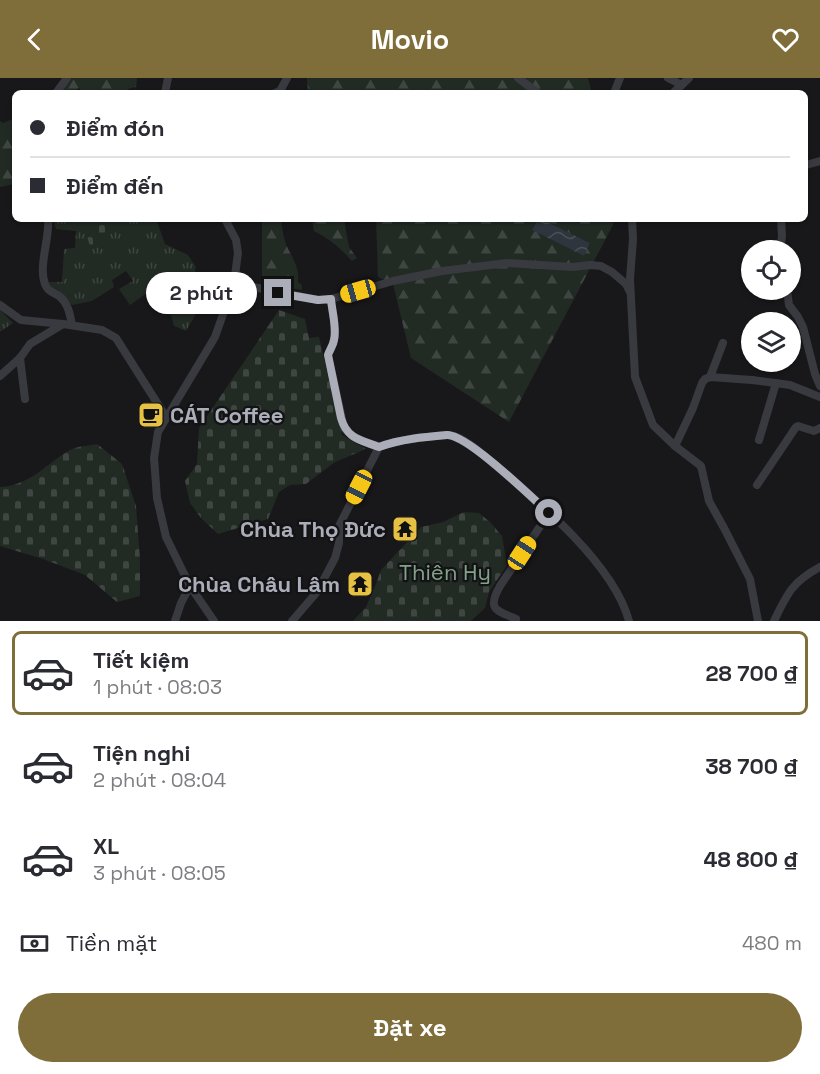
<!DOCTYPE html>
<html lang="vi">
<head>
<meta charset="utf-8">
<style>
	:root { --surface:#fff; --page:#f2f2f3; --text:#2b2b33; --muted:#7c7c81; --line:#e1e1e2; --accent:#806e3a }
	body { margin:0; font-family:"Space Grotesk",sans-serif; background:var(--page); color:var(--text); height:100vh; display:flex; flex-direction:column; font-size:22px; white-space:nowrap }
	* { box-sizing:border-box; margin:0 }
	p { font-size:20px; color:var(--muted) }
	.icon { flex:none; width:33px; height:33px; fill:none; stroke:currentColor; stroke-width:2; stroke-linecap:round; stroke-linejoin:round }
	.map { position:relative; height:543px; overflow:hidden }
	.sheet { display:flex; flex-direction:column; background:var(--surface); flex:1 }
	.sheet>* { flex:none }
	.banner { position:absolute; left:12px; top:12px; width:796px; height:132px; border-radius:9px; box-shadow:0 2px 4px #0004; display:grid; align-content:center; height:132px; padding:0 18px; background:var(--surface) }
	.fabs { position:absolute; left:741px; top:162px; display:grid; gap:12px }
	.fabs a { display:grid; place-items:center; width:60px; height:60px; border-radius:50%; background:var(--surface); box-shadow:0 2px 4px #0004; font-size:30px }
	.end { position:absolute; width:27px; height:27px; margin:-14px; border:8px solid #abaeb9; background:#111; box-shadow:0 0 0 3px #111 }
	.from { border-radius:50% }
	.bubble { position:absolute; height:42px; border-radius:21px; background:var(--surface); box-shadow:0 2px 4px #0004; font-size:20px; font-weight:800; line-height:42px; text-align:center }
	.car { position:absolute; width:18px; height:36px; margin:-18px -9px; border-radius:8px; box-shadow:0 0 4px 2px #0007; background:linear-gradient(#f5c518 24%,#345 0 40%,#f5c518 0 76%,#345 0 86%,#f5c518 0) }
	.banner b { display:flex; align-items:center; gap:21px; height:57px; font-size:22px }
	.banner b+b { border-top:2px solid var(--line) }
	.banner i { width:15px; height:15px; background:var(--text) }
	ul { padding:10px 0 0; list-style:none }
	li { display:flex; align-items:center; gap:18px; height:84px; margin:0 12px 9px; padding:0 6px; border:3px solid transparent; border-radius:9px }
	li div { flex:1 }
	li b { display:block; font-size:22px }
	li em { font-style:normal; font-weight:800 }
	li.selected { border-color:var(--accent) }
	li>.icon { width:54px; height:54px; stroke-width:1.5 }
	.pay { display:flex; align-items:center; gap:15px; height:66px; padding:0 18px; font-size:22px }
	.pay p { margin-inline-start:auto }
	.action { display:flex; gap:12px; margin-top:auto; padding:12px 18px }
	.action a { flex:1; height:69px; border-radius:36px; background:var(--accent); color:#fff; font-size:24px; font-weight:800; line-height:69px; text-align:center }
	header { display:flex; justify-content:space-between; align-items:center; height:78px; padding:0 18px; background:var(--accent); color:#fff; font-size:27px; font-weight:800 }
	.map>svg:first-child { display:block }
</style>
</head>
<body>
<header><svg class="icon" aria-label="back" viewBox="0 0 24 24"><path d="M15 5l-7 7 7 7"/></svg>Movio<svg class="icon" aria-label="heart" viewBox="0 0 24 24"><path d="M12 20l-8-8c-3-5 5-10 8-4 3-6 11-1 8 4z"/></svg></header>
<div class="map">
<svg width="820" height="543" viewBox="0 0 820 543">
	<defs>
		<pattern id="grass-tufts" width="24" height="20" patternUnits="userSpaceOnUse" patternTransform="scale(1.5)"><rect width="24" height="20" fill="#222a24"/><path d="M3 7l-1-3M5 7V3M7 7l1-3M15 17l-1-3M17 17v-4M19 17l1-3" fill="none" stroke="#3f4642"/></pattern>
		<pattern id="forest-firs" width="22" height="20" patternUnits="userSpaceOnUse" patternTransform="scale(1.5)"><rect width="22" height="20" fill="#222a24"/><path d="M5 1l3.5 6h-7zM16 11l3.5 6h-7z" fill="#3f4642"/></pattern>
		<pattern id="cemetery-stones" width="16" height="16" patternUnits="userSpaceOnUse" patternTransform="scale(1.5)"><rect width="16" height="16" fill="#222a24"/><path d="M2 7V4a2 2 0 0 1 4 0v3zM10 15v-3a2 2 0 0 1 4 0v3z" fill="#3f4642"/></pattern>
		<pattern id="water-waves" width="16" height="10" patternUnits="userSpaceOnUse" patternTransform="scale(1.5)"><rect width="16" height="10" fill="#2f353d"/><path d="M0 5q4-4 8 0t8 0" fill="none" stroke="#4a5057"/></pattern>
	</defs>
	<rect width="100%" height="100%" fill="#18181a"/>
	<g fill="url(#grass-tufts)">
		<path d="M53,141H156L165,166L188,177L196,189L190,216L200,229L186,253L174,248L171,237L160,232L151,212L130,227L119,211L133,203L126,193L112,202L114,209L92,223L72,227L52,210L48,204H62L64,171L75,170L76,153L56,151Z"/>
		<path d="M0,232L13,245L0,254Z"/>
	</g>
	<g fill="url(#forest-firs)">
		<path d="M72,0H137L136,9L128,11L127,15H83L79,10L72,15H61L65,7Z"/>
		<path d="M307,0H588L592,15H308Z"/>
		<path d="M13,41L15,45V77L13,83L15,89V106L0,109V43L3,45Z"/>
		<path d="M263,141H281C282,149 283,158 286,166C291,179 300,188 298,204L302,207V212L262,205V144Z"/>
		<path d="M312,141H344L349,169L357,180L352,183C340,170 330,161 314,153Z"/>
		<path d="M376,141H538L532,152L584,178L590,165L541,141H612L613,147L509,344L411,280L393,206L378,199Z"/>
	</g>
	<g fill="url(#cemetery-stones)">
		<path d="M81,141H103L106,149L104,168L91,171Z"/>
		<path d="M279,232L305,241L309,260L319,259L342,357L366,371L335,384L306,406L290,407L279,414L268,441L218,456L201,440L190,425L185,403L197,386L199,350Z"/>
		<path d="M97,366L122,386L136,428L140,481V518L117,524L85,497L43,481L0,468V409C32,407 45,386 70,372C77,368 89,368 97,366Z"/>
		<path d="M464,434L479,435L490,444L502,458L507,487L489,514L485,530L471,543H353L366,529L376,506L381,492L421,449L443,444Z"/>
	</g>
	<path fill="url(#water-waves)" d="M538,141H541L590,165L584,178L532,152Z"/>
	<g fill="none" stroke-linecap="round" stroke-linejoin="round">
		<g stroke="#393a3f" stroke-width="8">
			<path d="M518,0L538,15"/>
			<path d="M668,0L682,7"/>
			<path d="M56,15L67,0"/>
			<path d="M165,15L168,0"/>
			<path d="M275,15L280,13L287,0"/>
			<path d="M614,15L620,0"/>
			<path d="M673,15L689,0"/>
			<path d="M806,87L820,83"/>
			<path d="M48,141C50,160 38,188 45,206C48,214 53,214 59,218C68,225 70,236 72,247"/>
			<path d="M632,141L633,161L630,201L635,299L653,347L675,368L701,388L709,423L724,450L750,501L758,543"/>
			<path d="M780,172L782,158L781,141"/>
			<path d="M234,205L318,222L331,221L393,203L442,193L507,185L573,189L590,187L601,188L612,194L626,206L630,214"/>
			<path d="M787,212L789,227L798,239L803,249L815,296L820,308"/>
			<path d="M331,221C332,234 337,250 334,262C333,268 330,271 328,277L344,350C353,361 366,364 379,369"/>
			<path d="M0,227L21,242L63,246L102,252L116,260L166,339"/>
			<path d="M20,280L25,321"/>
			<path d="M0,298L20,280L30,266L63,246"/>
			<path d="M710,299L723,265"/>
			<path d="M759,362L776,305"/>
			<path d="M675,368L693,330L702,305L705,301L710,299L752,302L790,307L820,319"/>
			<path d="M757,407L796,349L798,348L814,353L820,350"/>
			<path d="M516,541C495,532 487,531 500,508L549,435"/>
			<path d="M175,543L181,525L190,508"/>
			<path d="M214,543L190,508L166,459L157,420L154,380L158,354L215,259L234,205L238,175L236,162L225,141"/>
			<path d="M292,543L317,514L335,480L339,465V448L379,369C401,361 425,359 448,357C459,358 466,364 475,370C524,412 612,480 629,543"/>
			<path d="M774,543C787,516 792,504 820,489"/>
		</g>
	</g>
	<g fill="none" stroke-linecap="round" stroke-linejoin="round">
		<path stroke="#abaeb9" stroke-width="8" d="M278,215L318,222L331,221C332,234 337,250 334,262C333,268 330,271 328,277L341,340C347,361 361,362 379,369C401,361 425,359 448,357C470,359 530,418 549,435"/>
	</g>
	<defs>
		<g id="cafe-square" transform="scale(1.35)"><rect x="-9" y="-9" width="18" height="18" rx="4" fill="#e7c143" stroke="#131315"/><path d="M-5.5-4.5H6V0H3Q3 3.5 0 3.5H-2.5Q-5.5 3.5-5.5 0ZM3-3.2v2h1.7v-2ZM-6 4.5H4V6H-6Z" fill="#111"/></g>
		<g id="temple-square" transform="scale(1.35)"><rect x="-9" y="-9" width="18" height="18" rx="4" fill="#e7c143" stroke="#131315"/><path d="M0-6L5-2H3V0L6.5 2.5H4V6H1.5V3h-3V6H-4V2.5H-6.5L-3 0V-2H-5Z" fill="#111"/></g>
	</defs>
	<g fill-rule="evenodd">
		<use href="#cafe-square" x="151" y="337"/>
		<use href="#temple-square" x="405" y="451"/>
		<use href="#temple-square" x="360" y="506"/>
	</g>
	<g text-anchor="middle" dominant-baseline="central" stroke-width="4.5" stroke-linejoin="round" paint-order="stroke">
		<g font-size="22" font-weight="bold" fill="#abaeb9" stroke="#131315" text-anchor="end">
			<text x="170" y="337" text-anchor="start">CÁT Coffee</text>
			<text x="386" y="451">Chùa Thọ Đức</text>
			<text x="340" y="506">Chùa Châu Lâm</text>
		</g>
		<g font-size="22" fill="#83a389" stroke="#131315">
			<text x="445" y="494">Thiên Hy</text>
		</g>
	</g>
</svg>
<div class="fabs">
<a><svg class="icon" aria-label="locate" viewBox="0 0 24 24"><circle cx="12" cy="12" r="6"/><path d="M12 2v4M12 18v4M2 12h4M18 12h4"/></svg></a>
<a><svg class="icon" aria-label="layers" viewBox="0 0 24 24"><path d="M12 4l9 5-9 5-9-5zM3 14l9 5 9-5"/></svg></a>
</div>
<i class="end from" style="left:549px;top:435px"></i>
<i class="end" style="left:278px;top:215px"></i>
<div class="bubble" style="left:146px;top:194px;width:111px">2 phút</div>
<i class="car" style="left:358px;top:213px;rotate:254deg"></i>
<i class="car" style="left:359px;top:409px;rotate:207deg"></i>
<i class="car" style="left:522px;top:475px;rotate:33deg"></i>
<div class="banner">
<b><i class="from"></i>Điểm đón</b>
<b><i></i>Điểm đến</b>
</div>
</div>
<section class="sheet">
<ul>
<li class="selected"><svg class="icon" aria-label="car" viewBox="0 0 24 24"><path d="M5 17H2v-5l4-1 3-4h7l3 4 3 1v5h-3M9 17h6M6 11h13"/><circle cx="7" cy="17" r="2"/><circle cx="17" cy="17" r="2"/></svg><div><b>Tiết kiệm</b><p>1 phút · 08:03</p></div><em>28 700 ₫</em></li>
<li><svg class="icon" aria-label="car" viewBox="0 0 24 24"><path d="M5 17H2v-5l4-1 3-4h7l3 4 3 1v5h-3M9 17h6M6 11h13"/><circle cx="7" cy="17" r="2"/><circle cx="17" cy="17" r="2"/></svg><div><b>Tiện nghi</b><p>2 phút · 08:04</p></div><em>38 700 ₫</em></li>
<li><svg class="icon" aria-label="car" viewBox="0 0 24 24"><path d="M5 17H2v-5l4-1 3-4h7l3 4 3 1v5h-3M9 17h6M6 11h13"/><circle cx="7" cy="17" r="2"/><circle cx="17" cy="17" r="2"/></svg><div><b>XL</b><p>3 phút · 08:05</p></div><em>48 800 ₫</em></li>
</ul>
<div class="pay"><svg class="icon" aria-label="cash" viewBox="0 0 24 24"><path d="M3 7h18v10H3z"/><circle cx="12" cy="12" r="2"/></svg>Tiền mặt<p>480 m</p></div>
<div class="action"><a>Đặt xe</a></div>
</section>
</body>
</html>
